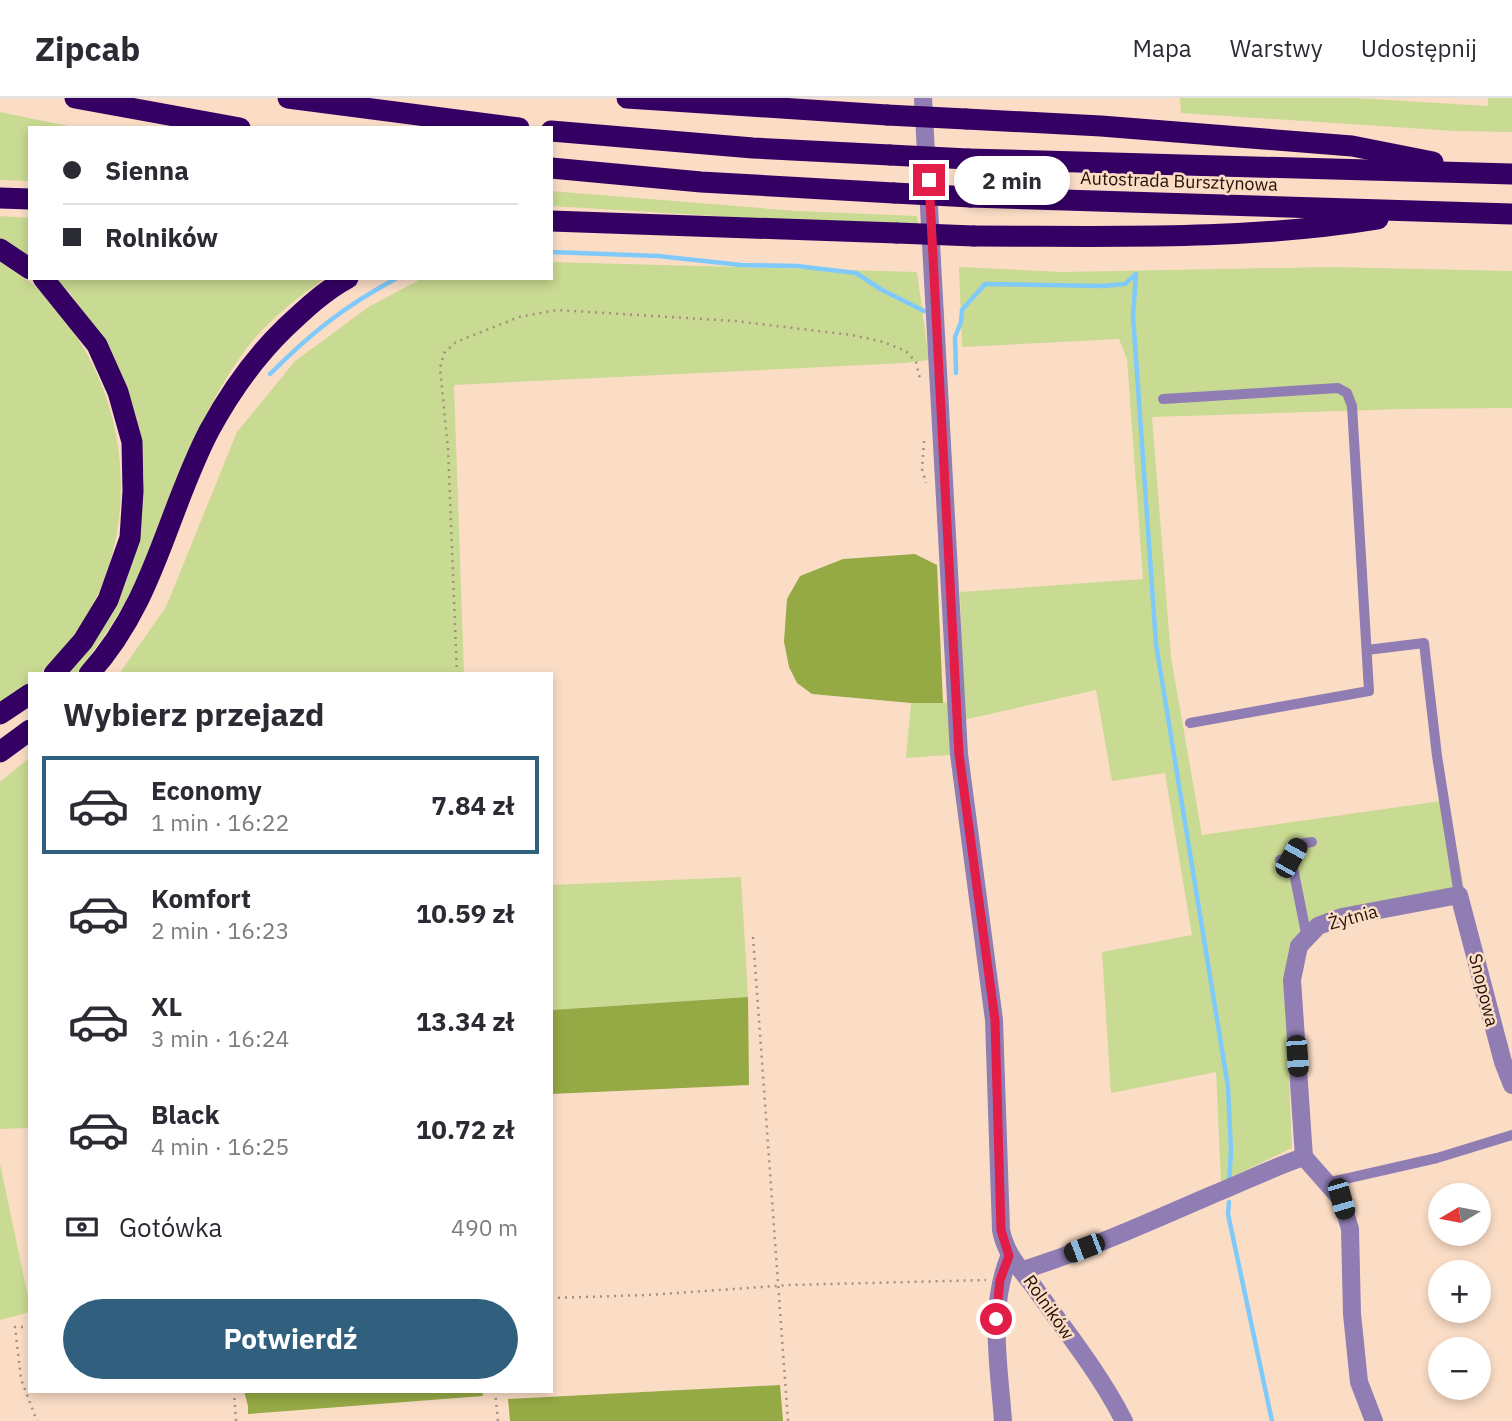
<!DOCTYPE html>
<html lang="pl">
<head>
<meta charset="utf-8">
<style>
	:root { --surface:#fff; --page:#f2f2f3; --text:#2b2b33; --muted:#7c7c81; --line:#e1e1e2; --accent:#31607f }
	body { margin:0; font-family:"IBM Plex Sans",sans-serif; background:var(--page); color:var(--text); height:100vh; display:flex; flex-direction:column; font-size:26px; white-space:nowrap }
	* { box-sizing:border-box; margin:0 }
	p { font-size:23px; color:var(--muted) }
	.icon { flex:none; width:38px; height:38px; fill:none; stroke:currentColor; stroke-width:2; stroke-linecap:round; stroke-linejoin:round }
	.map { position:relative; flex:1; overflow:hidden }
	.drawer { position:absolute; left:28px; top:574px; width:525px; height:721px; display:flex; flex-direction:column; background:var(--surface); border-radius:0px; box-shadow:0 4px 10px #0003 }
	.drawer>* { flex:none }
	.hud { position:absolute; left:28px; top:28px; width:525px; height:154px; border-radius:0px; box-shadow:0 4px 10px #0003; display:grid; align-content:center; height:154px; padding:0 35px; background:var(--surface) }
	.needle { width:46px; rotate:260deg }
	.buttons { position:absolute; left:1428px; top:1085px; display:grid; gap:14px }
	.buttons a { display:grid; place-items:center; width:63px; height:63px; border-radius:50%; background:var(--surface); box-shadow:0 4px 10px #0003; font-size:35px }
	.end { position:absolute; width:32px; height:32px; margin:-16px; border:9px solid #e11d48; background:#fff; box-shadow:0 0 0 4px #fff }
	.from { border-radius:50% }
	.bubble { position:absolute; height:49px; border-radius:24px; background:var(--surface); box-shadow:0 4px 10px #0003; font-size:23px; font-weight:800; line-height:49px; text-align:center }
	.car { position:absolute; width:21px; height:42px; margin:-21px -10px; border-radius:9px; box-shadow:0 0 5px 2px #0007; background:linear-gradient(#222 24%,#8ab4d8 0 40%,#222 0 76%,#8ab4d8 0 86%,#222 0) }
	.hud b { display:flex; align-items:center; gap:24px; height:66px; font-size:26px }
	.hud b+b { border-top:2px solid var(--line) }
	.hud i { width:18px; height:18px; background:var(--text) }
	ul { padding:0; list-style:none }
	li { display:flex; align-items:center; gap:21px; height:98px; margin:0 14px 10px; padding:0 21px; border:4px solid transparent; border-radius:0px }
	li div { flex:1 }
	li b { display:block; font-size:26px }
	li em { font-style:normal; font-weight:800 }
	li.active { border-color:var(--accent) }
	li>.icon { width:63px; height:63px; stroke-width:1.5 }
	h2 { padding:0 35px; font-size:32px; line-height:84px }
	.pay { display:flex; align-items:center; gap:18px; height:77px; padding:0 35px; font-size:26px }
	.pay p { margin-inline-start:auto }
	.primary-button { display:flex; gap:14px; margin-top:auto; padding:14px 35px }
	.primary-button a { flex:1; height:80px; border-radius:42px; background:var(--accent); color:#fff; font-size:28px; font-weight:800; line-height:80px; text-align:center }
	header { display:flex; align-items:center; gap:42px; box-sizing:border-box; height:98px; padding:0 35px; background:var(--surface); border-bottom:2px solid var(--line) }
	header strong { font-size:33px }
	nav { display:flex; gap:38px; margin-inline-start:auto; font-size:24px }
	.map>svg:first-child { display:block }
</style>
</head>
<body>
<header>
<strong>Zipcab</strong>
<nav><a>Mapa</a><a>Warstwy</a><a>Udostępnij</a></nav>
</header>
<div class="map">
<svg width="1512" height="1323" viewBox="0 0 1512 1323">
	<rect width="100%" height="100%" fill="#fbddc6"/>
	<g fill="#c9da92">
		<path d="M1180,0H1353L1488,8V0H1512V34L1454,33L1181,15Z"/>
		<path d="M0,14L78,30H30V83L0,82Z"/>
		<path d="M551,93L797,113L917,118L918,126L751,120L551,108Z"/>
		<path d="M0,118L30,120V159L0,142Z"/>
		<path d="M0,163C14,174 30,183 43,195C50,203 56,212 63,220C126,299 139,412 95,503C82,530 61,553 41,575L30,576V585L14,599L0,607Z"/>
		<path d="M551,164L917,174L929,262L905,265L454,287L464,576H119L166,509L237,334L295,263L370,208L423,180H551Z"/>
		<path d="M959,169L1063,174L1331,169L1512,173V310L1403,311L1152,319L1171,559L1202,737L1448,702L1464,790L1316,824L1285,882L1292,1050L1221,1084L1216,974L1111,995L1102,854L1192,837L1165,675L1112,683L1096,592L950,625V657L906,660L911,605L963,604L960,494L1143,481L1127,261L1119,241L962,249Z"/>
		<path d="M54,180H325C296,201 267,223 246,251C193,323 174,398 139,477C123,512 100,545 76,576H65L105,525L125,488L138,437L144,380L140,345L105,245L69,194Z"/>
		<path d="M30,659V1030L0,1031V684Z"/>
		<path d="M741,779L748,899L551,912V787Z"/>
		<path d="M0,1066L30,1208V1214L0,1222Z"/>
	</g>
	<g fill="#95a945">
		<path d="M915,456L937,467L943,605H911L812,596L797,585L789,569L784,544L787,501L800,478L843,461Z"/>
		<path d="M748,899L749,987L551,996V912Z"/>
		<path d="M780,1287L783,1323H510L508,1301Z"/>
		<path d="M244,1293H482L483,1298L248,1316V1308Z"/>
	</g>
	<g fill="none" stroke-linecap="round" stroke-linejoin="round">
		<g stroke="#80cafb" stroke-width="4.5">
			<path d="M551,154L658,158L741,167L797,168L856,175L882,192L924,213"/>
			<path d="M1136,176L1133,218L1156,546L1228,989L1231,1053L1229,1085"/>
			<path d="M956,275L955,239L961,224L962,212L985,186L1102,188L1125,186L1136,176"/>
			<path d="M270,276C312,234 345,208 397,180"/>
			<path d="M1229,1104L1228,1116L1272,1323"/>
		</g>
		<g stroke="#a88f7c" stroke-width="2.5" stroke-dasharray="2 5" stroke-linecap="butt">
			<path d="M924,343L922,371L926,385"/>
			<path d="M457,576L448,351L440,270L444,255L456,244L519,219L557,212L735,223L852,237L883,244L906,253L916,264L920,281"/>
			<path d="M753,839L788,1323"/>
			<path d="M551,1200L648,1197L790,1187L986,1182"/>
			<path d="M30,1229H15L21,1281L37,1323"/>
			<path d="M234,1293L236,1323"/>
			<path d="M495,1293L498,1323"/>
		</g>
		<g stroke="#8f7db4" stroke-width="10">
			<path d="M1163,301L1338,290L1347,295L1352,308L1369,593L1190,625"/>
			<path d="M1367,552L1424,545L1437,658L1459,797"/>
			<path d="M1280,762L1291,760"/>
			<path d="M1307,840L1291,760L1299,746L1312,744"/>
			<path d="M1327,1085L1437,1060L1512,1037"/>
		</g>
		<g stroke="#8f7db4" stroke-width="18">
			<path d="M1304,1059L1292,882L1299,848L1318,828L1342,819L1459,797L1503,964L1512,987"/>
			<path d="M1023,1172C1088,1152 1151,1123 1214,1096C1244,1084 1273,1069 1304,1059L1341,1101L1350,1131L1352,1216L1359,1284L1374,1323"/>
			<path d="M1003,1323C999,1267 988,1211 1009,1159"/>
		</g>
		<path stroke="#8f7db4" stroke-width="18" d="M923,0L959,656L994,922L1001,1132C1006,1159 1024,1174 1039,1196C1069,1237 1101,1278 1124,1323"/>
		<g stroke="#350064" stroke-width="21">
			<path d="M75,0L240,30"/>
			<path d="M288,0L519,30"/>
			<path d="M627,0L887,17"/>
			<path d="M966,21L1101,28L1352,48L1433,64"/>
			<path d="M551,33L753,50L890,57"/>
			<path d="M968,61L1512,76"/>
			<path d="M551,70L701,84L894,95"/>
			<path d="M971,99L1512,116"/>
			<path d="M0,100L30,101"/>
			<path d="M551,123L897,135"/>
			<path d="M974,138C1108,138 1245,143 1378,121"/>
			<path d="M0,151L30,171"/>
			<path d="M43,180L97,247L118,294L132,344L133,393L130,440L108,502L83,543L54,576"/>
			<path d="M89,576C155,503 166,416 209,333C230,294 254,260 285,230C304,212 324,193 348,180"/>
			<path d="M0,616L30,596"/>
			<path d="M0,654L30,632"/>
		</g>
		<g stroke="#350064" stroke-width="21">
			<path d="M887,17L966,21"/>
			<path d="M890,57L968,61"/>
			<path d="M894,95L971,99"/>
			<path d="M897,135L974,138"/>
		</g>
	</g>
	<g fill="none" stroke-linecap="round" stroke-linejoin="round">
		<path stroke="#e11d48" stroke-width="9" d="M929,82L959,656L995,922L1001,1132L1009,1158L1000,1182L996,1221"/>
	</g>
	<g text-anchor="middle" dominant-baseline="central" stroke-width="5" stroke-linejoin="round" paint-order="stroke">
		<g font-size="18" fill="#211003" stroke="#fbddc6">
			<text transform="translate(1179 83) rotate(2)">Autostrada Bursztynowa</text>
			<text transform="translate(1353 819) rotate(-15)">Żytnia</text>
			<text transform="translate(1484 892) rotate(76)">Snopowa</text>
			<text transform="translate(1049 1209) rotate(55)">Rolników</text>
		</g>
	</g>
</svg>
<div class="buttons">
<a><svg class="needle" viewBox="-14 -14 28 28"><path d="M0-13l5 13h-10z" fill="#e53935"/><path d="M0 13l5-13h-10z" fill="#7c7c81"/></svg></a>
<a>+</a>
<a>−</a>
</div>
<i class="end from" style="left:996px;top:1221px"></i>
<i class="end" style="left:929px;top:82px"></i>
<div class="bubble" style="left:954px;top:58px;width:116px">2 min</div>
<i class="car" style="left:1291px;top:760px;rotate:29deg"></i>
<i class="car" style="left:1297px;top:958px;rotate:176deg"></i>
<i class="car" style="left:1341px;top:1101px;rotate:164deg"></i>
<i class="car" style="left:1084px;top:1150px;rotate:249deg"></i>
<div class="hud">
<b><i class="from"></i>Sienna</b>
<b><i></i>Rolników</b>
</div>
<section class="drawer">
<h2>Wybierz przejazd</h2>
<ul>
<li class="active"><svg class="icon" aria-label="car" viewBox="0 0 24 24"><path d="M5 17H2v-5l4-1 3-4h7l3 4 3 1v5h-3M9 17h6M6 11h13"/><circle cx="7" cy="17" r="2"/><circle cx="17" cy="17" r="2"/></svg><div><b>Economy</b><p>1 min · 16:22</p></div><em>7.84 zł</em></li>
<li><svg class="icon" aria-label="car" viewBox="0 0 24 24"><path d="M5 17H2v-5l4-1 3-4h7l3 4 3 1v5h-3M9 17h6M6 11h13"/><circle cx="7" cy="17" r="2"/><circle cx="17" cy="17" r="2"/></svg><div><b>Komfort</b><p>2 min · 16:23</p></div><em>10.59 zł</em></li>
<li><svg class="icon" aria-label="car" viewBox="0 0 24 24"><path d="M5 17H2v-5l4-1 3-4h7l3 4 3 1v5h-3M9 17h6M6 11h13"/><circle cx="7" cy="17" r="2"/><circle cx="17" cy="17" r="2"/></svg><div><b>XL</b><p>3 min · 16:24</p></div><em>13.34 zł</em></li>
<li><svg class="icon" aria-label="car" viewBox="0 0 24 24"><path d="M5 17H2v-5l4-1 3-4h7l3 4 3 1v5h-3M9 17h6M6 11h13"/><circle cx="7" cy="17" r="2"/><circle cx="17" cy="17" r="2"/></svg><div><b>Black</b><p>4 min · 16:25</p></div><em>10.72 zł</em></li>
</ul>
<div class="pay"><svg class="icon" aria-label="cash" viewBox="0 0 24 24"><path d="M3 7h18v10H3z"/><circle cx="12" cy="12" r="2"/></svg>Gotówka<p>490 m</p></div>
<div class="primary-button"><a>Potwierdź</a></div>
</section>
</div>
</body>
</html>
